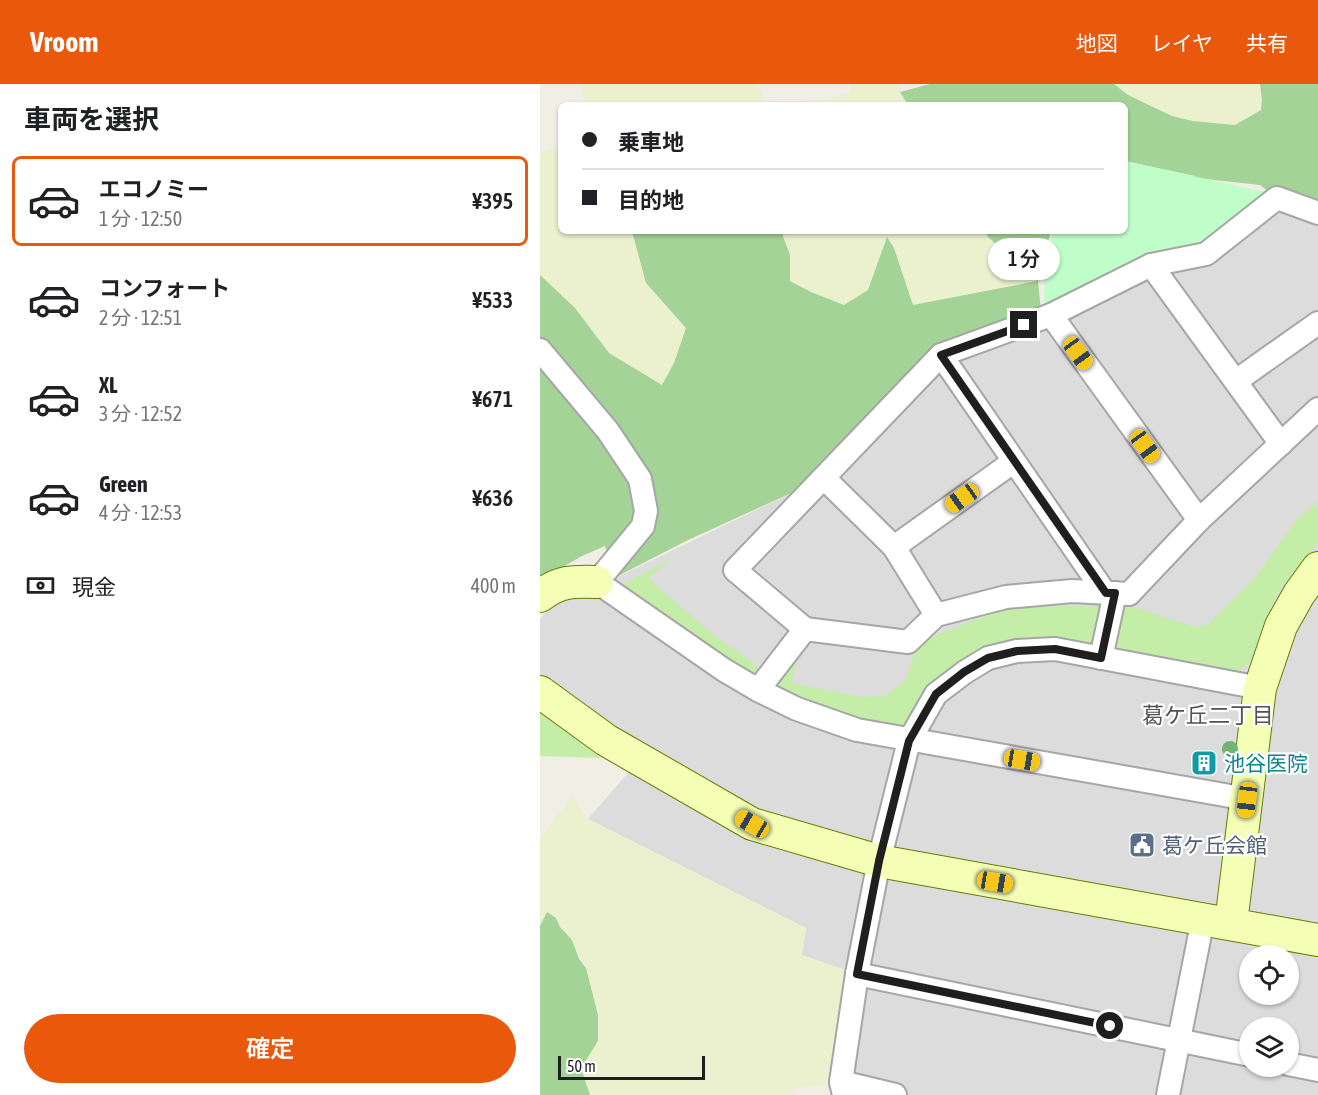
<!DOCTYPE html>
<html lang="ja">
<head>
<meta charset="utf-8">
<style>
	:root { --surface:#fff; --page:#f2f2f2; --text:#202124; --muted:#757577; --line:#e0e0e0; --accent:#ea580c }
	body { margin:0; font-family:"Asap Condensed","Noto Sans JP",sans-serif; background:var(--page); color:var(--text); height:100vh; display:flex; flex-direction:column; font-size:22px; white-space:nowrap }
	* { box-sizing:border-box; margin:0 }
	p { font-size:20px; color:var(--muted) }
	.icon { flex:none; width:33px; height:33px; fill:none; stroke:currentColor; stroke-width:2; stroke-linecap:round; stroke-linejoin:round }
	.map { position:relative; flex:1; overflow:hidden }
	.drawer { display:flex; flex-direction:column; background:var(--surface); width:540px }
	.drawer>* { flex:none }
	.guide { position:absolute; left:18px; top:18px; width:570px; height:132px; border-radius:9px; box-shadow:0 2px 4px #0004; display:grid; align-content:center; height:132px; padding:0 24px; background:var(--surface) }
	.controls { position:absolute; left:699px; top:861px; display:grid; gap:12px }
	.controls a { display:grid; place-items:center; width:60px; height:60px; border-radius:50%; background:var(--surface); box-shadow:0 2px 4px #0004; font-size:30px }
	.scale { position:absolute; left:18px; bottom:15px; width:147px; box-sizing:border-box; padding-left:6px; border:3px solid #1f1f1f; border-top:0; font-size:16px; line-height:21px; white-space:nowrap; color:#1f1f1f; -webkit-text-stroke:4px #fff; paint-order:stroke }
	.end { position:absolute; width:27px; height:27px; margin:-14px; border:8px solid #1f1f1f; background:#fff; box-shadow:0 0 0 3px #fff }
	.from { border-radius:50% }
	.bubble { position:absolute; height:42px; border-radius:21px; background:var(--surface); box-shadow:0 2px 4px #0004; font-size:20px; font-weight:600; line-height:42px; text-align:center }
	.car { position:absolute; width:18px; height:36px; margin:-18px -9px; border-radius:8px; box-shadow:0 0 4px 2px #0007; background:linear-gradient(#f5c518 24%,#345 0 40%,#f5c518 0 76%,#345 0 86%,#f5c518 0) }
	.guide b { display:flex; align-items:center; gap:21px; height:57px; font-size:22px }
	.guide b+b { border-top:2px solid var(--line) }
	.guide i { width:15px; height:15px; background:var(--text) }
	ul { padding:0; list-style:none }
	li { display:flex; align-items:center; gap:18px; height:90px; margin:0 12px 9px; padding:0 12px; border:3px solid transparent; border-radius:9px }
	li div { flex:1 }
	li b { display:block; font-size:22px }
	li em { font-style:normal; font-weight:600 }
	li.current { border-color:var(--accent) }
	li>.icon { width:54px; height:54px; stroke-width:1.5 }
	h2 { padding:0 24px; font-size:27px; line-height:72px }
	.pay { display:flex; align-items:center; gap:15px; height:66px; padding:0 24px; font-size:22px }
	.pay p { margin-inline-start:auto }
	.cta { display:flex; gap:12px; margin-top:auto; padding:12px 24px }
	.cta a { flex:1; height:69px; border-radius:36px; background:var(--accent); color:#fff; font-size:24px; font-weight:600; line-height:69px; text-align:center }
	header { display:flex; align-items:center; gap:36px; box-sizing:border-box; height:84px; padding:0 30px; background:var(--accent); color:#fff }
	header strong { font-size:28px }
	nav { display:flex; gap:33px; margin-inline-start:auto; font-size:21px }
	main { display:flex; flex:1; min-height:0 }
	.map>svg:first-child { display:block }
</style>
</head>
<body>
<header>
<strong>Vroom</strong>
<nav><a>地図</a><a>レイヤ</a><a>共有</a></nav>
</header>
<main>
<section class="drawer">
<h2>車両を選択</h2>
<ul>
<li class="current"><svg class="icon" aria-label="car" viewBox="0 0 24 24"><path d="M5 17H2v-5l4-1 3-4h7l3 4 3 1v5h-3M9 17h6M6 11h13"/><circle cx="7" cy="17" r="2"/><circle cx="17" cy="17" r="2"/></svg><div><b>エコノミー</b><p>1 分 · 12:50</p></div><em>¥395</em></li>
<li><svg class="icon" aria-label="car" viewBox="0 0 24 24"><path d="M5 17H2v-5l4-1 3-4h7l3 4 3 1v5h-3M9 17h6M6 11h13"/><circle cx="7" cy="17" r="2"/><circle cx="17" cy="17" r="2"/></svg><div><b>コンフォート</b><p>2 分 · 12:51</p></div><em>¥533</em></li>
<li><svg class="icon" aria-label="car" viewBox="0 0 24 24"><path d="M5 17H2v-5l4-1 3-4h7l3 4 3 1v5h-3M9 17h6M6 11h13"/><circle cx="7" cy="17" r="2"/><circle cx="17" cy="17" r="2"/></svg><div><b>XL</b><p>3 分 · 12:52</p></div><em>¥671</em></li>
<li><svg class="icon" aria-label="car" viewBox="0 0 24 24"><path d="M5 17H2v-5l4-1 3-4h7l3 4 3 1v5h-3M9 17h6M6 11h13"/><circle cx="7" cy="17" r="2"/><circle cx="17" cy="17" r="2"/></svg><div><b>Green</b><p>4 分 · 12:53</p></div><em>¥636</em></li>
</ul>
<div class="pay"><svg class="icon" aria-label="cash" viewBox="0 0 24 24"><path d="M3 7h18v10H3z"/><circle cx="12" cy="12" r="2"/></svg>現金<p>400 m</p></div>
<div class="cta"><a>確定</a></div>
</section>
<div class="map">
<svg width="778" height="1011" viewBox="0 0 778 1011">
	<rect width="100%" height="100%" fill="#f1eee5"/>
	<path fill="#dddcdc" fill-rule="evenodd" d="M737,114L778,137V1011H303L317,890L261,871L266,844L48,735L94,682L0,592V536L17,512L55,504L286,392L401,271ZM710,872H748V910H710ZM710,944H748V982H710Z"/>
	<g fill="#ebf1cf">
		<path d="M40,0H218L226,21H45Z"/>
		<path d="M310,0H359L360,8L368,21H264L275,16L284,17L311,9Z"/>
		<path d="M574,0H720L722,16L721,26L695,41L653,37L632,32L588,11Z"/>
		<path d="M21,61V147H92L106,199L146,244L134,279L123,302L69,269L35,224L0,191V69Z"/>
		<path d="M241,147H445L448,153L498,197L372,221L354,164L328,206L304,221L271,208L250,197V171Z"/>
		<path d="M32,712L48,735L266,844L262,871L317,890L301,998L257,1004L250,1011H50L41,984L58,957L59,939L46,884L16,834L7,828L0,842V755Z"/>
	</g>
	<g fill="#c4eea7">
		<path d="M778,418V459L738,508L711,577L694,590L573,566L584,520L655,543L668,540L714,495L758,434Z"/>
		<path d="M132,474L108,494L171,549L219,583L214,588L188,577L78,503Z"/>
		<path d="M478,522H561L554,564L438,568L402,591L366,640C326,648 273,619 236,605L238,586L259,570L251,599L322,613L345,612L367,595L373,571L389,554L434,536Z"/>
		<path d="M0,629L61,674L0,672Z"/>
	</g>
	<g fill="#a3d396">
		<path d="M390,0H574L588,11L632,32L653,37L695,41L721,26L722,16L720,0H778V124L730,109L720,101L648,93L655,92L585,77V21H368L360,8Z"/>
		<path d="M92,147H241L250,171V197L271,208L304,221L328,206L347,153L354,164L373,221L497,197L448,153L445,147H511L498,197L501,227L394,270L284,394L148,456L76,493L65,462L42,472L0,496V191L35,224L69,269L122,301L134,279L146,244L106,199Z"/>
		<path d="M7,828L16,834L20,843L32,856L39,875L46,884L58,931V957L41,984L50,1011H0V842Z"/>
	</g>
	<path fill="#bffdc9" d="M585,77L730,109L666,170L504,234L505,181L513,147H585Z"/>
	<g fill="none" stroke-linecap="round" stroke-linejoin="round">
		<g stroke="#a6a6a6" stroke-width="26">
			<g id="street">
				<path d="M778,129L737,114L666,170L611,181L511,231L401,271L195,486L265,545L368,558L396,531L466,513L532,507L589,510L659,436L778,325"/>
				<path d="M611,181L741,360"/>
				<path d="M511,231L659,436"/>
				<path d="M0,266L68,347L100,395L106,427L103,442L57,498L184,586L218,606L257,625L317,646L707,715"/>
				<path d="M401,271L565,509"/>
				<path d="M696,297L778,239"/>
				<path d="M284,394L354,463L396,531"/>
				<path d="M354,463L473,378"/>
				<path d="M561,574L575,509"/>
				<path d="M218,606L265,545"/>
				<path d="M317,890L710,971"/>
				<path d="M748,980L778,986"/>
				<path d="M301,998L355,1011"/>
				<path d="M304,1011L301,998L317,890L339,777L369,657L396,610L425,588L448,574L477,567L515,565L720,604"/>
				<path d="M628,1011L663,835"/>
			</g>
		</g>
		<g stroke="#647c00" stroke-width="34">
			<g id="secondary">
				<path d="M0,512C19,497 33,497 57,498"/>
				<path d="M0,608L66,656L212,740L339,777L778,856"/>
				<path d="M691,839L720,604L741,542L759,510L778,484"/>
			</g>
		</g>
		<use href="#street" stroke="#fff" stroke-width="22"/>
		<use href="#secondary" stroke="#f4feb5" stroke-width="32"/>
	</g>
	<circle fill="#6eb575" cx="690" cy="665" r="8"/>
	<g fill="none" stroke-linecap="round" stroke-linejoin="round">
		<path stroke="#1f1f1f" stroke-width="8" d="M484,241L401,271L566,509H575L561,574L515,565L477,567L448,574L424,588L396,610L369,657L339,777L317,890L570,942"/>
	</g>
	<defs>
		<g id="building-square" transform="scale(1.35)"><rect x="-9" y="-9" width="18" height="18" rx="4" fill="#0f9aa8" stroke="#fff"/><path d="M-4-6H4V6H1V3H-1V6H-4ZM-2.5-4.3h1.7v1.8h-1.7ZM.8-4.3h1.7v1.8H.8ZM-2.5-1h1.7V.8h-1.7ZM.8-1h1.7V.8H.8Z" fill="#fff"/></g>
		<g id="civic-square" transform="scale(1.35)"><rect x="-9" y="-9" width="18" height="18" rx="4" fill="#5c6f8a" stroke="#fff"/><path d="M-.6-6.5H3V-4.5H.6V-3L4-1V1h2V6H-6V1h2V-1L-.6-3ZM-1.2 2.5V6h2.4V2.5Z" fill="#fff"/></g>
	</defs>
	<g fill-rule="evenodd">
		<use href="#building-square" x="664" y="679"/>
		<use href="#civic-square" x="602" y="761"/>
	</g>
	<g text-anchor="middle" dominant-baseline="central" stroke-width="4.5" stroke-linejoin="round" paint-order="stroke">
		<g font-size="21" fill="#0d838f" stroke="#fff" text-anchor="start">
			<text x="684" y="679">池谷医院</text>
		</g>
		<g font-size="21" fill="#4e5e75" stroke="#fff" text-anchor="start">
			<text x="622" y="761">葛ケ丘会館</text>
		</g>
		<g font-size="22" fill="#525252" stroke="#fff">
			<text x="668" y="631">葛ケ丘二丁目</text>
		</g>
	</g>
</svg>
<div class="controls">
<a><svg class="icon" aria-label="locate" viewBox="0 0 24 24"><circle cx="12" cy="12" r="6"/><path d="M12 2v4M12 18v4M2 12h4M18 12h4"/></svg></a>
<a><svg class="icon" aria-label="layers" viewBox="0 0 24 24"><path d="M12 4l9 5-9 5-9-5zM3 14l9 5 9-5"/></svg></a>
</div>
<div class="scale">50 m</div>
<i class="end from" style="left:570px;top:942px"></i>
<i class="end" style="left:484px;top:241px"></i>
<div class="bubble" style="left:448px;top:154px;width:72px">1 分</div>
<i class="car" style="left:538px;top:269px;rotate:144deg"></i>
<i class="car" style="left:605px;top:362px;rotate:144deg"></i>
<i class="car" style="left:422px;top:414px;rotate:235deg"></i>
<i class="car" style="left:482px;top:676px;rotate:100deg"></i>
<i class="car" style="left:707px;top:716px;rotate:187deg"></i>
<i class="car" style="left:212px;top:740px;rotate:300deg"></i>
<i class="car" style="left:455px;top:798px;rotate:100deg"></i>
<div class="guide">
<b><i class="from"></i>乗車地</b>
<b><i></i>目的地</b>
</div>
</div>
</main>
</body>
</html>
